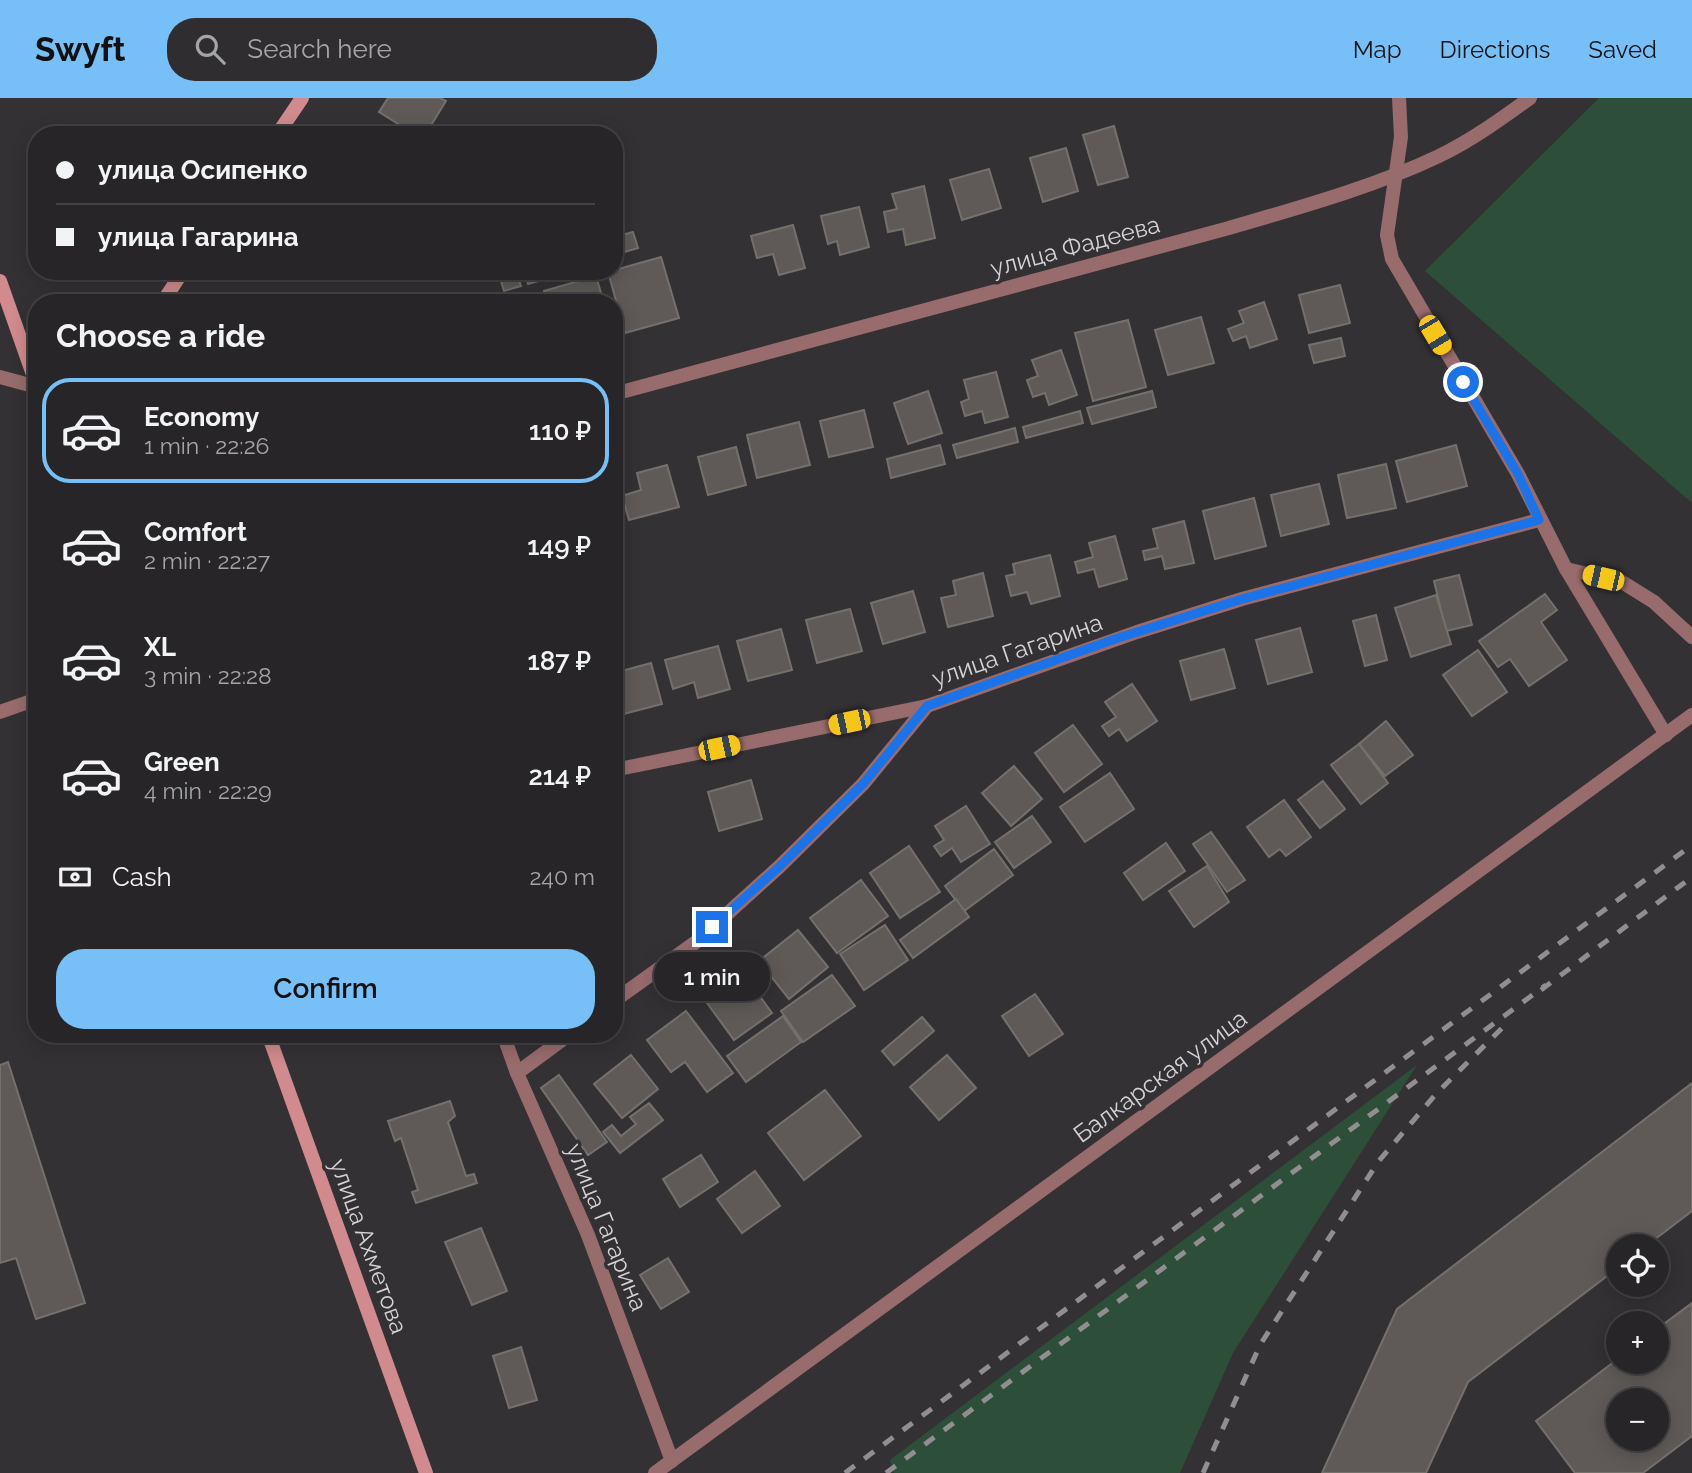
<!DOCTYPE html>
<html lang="en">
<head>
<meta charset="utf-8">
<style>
	:root { --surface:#272528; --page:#2f2d30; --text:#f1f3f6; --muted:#a4a5a8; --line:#434245; --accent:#77c0f7 }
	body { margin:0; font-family:Raleway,sans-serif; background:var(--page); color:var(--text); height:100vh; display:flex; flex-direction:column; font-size:26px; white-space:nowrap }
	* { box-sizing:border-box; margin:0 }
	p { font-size:23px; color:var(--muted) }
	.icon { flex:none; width:38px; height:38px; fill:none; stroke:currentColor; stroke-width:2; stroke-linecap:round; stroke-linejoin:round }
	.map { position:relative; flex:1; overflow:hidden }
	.panel { position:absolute; left:28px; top:196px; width:595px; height:749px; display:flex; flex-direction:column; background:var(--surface); border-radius:28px; box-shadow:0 4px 18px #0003,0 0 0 2px var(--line) }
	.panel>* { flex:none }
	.banner { position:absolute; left:28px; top:28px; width:595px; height:154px; border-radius:28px; box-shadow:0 4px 18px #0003,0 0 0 2px var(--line); display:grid; align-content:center; height:154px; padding:0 28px; background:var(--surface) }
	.fabs { position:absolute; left:1606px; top:1136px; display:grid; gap:14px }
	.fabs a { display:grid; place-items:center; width:63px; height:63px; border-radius:50%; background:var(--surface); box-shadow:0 4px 18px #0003,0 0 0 2px var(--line); font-size:35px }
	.end { position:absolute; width:32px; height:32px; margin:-16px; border:9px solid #1a73e8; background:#fff; box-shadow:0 0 0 4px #fff }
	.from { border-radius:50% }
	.bubble { position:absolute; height:49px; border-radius:24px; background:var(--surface); box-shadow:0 4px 18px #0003,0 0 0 2px var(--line); font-size:23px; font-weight:600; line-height:49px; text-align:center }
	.car { position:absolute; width:21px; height:42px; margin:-21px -10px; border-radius:9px; box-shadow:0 0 5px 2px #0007; background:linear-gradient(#f5c518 24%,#345 0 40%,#f5c518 0 76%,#345 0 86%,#f5c518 0) }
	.banner b { display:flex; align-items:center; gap:24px; height:66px; font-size:26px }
	.banner b+b { border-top:2px solid var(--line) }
	.banner i { width:18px; height:18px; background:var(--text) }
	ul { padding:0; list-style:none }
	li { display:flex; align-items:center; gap:21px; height:105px; margin:0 14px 10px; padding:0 14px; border:4px solid transparent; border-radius:28px }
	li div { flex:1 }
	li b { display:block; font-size:26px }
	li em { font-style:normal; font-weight:600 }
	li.active { border-color:var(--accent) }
	li>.icon { width:63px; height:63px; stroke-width:1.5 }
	h2 { padding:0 28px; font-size:32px; line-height:84px }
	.pay { display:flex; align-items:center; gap:18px; height:77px; padding:0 28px; font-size:26px }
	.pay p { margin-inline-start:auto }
	.primary-button { display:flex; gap:14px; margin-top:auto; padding:14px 28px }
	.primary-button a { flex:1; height:80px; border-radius:28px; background:var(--accent); color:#111; font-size:28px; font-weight:600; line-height:80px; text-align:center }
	header { display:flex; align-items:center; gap:42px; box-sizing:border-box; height:98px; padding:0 35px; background:var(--accent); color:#111 }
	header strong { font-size:33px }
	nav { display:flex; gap:38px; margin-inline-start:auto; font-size:24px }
	.search { width:490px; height:63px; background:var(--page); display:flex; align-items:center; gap:18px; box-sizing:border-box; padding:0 24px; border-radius:28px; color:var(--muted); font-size:26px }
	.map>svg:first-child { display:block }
</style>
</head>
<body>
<header>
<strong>Swyft</strong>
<div class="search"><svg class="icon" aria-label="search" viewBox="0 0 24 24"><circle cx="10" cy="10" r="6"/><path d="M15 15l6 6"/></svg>Search here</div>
<nav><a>Map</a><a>Directions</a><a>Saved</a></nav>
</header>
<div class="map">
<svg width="1692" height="1375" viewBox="0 0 1692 1375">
	<rect width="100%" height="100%" fill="#343135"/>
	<g fill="#2d4e38">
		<path d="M1599,0H1692V405L1425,173Z"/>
		<path d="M1417,967L1233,1255L1180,1375H894L890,1362Z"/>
	</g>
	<g fill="#5f5a57" stroke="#74706c" stroke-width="2" fill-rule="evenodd">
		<path d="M388,0H440L446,3L425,37H416L379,14Z"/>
		<path d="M1114,28L1128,79L1098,87L1083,37Z"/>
		<path d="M1066,50L1078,93L1043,104L1030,60Z"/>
		<path d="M989,71L1001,110L962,122L950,82Z"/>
		<path d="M924,88L935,140L906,147L903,131L888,134L884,114L897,111L892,96Z"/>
		<path d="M859,109L869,149L840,157L837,143L828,146L821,118Z"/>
		<path d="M793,127L805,170L779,177L773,156L757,160L751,138Z"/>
		<path d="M633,134L638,150L614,157V139Z"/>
		<path d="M661,159L679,220L625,235L608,174Z"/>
		<path d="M498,173H516L521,188L504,193Z"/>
		<path d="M524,173H574L528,186Z"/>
		<path d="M596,178L604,205H547L544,193Z"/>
		<path d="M1340,187L1350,225L1309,235L1299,197Z"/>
		<path d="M384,198L386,205H361Z"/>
		<path d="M529,198L531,205H504Z"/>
		<path d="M1264,204L1277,241L1250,250L1246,238L1233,243L1228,231L1244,225L1239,213Z"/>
		<path d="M1201,219L1214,265L1168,277L1155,232Z"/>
		<path d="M1128,222L1146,289L1093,303L1075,235Z"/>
		<path d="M1341,240L1345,258L1314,265L1309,247Z"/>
		<path d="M1061,252L1077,297L1049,307L1045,295L1033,299L1027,282L1038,278L1032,262Z"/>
		<path d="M996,274L1008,319L985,325L982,313L965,318L961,304L969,301L964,282Z"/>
		<path d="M928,293L942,335L908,346L894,305Z"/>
		<path d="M1152,293L1156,309L1092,326L1087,310Z"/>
		<path d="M864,312L873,349L829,359L820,323Z"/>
		<path d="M1080,313L1083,325L1026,340L1023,329Z"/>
		<path d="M799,324L810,367L757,380L747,337Z"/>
		<path d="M1015,330L1018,344L957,360L953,347Z"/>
		<path d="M940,347L945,366L891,380L887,361Z"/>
		<path d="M1456,347L1467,388L1407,404L1396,363Z"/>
		<path d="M736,349L746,387L708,397L698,359Z"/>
		<path d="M1386,366L1396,410L1347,420L1338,377Z"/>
		<path d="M667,367L679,409L629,422L622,398L641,392L637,375Z"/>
		<path d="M1319,386L1329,426L1281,438L1271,397Z"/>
		<path d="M1254,400L1266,448L1215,461L1203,413Z"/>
		<path d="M1184,423L1194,465L1165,471L1162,458L1145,462L1143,453L1158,450L1153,431Z"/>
		<path d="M1115,438L1127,481L1099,489L1094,471L1078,475L1075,464L1093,459L1089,445Z"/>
		<path d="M1050,457L1060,498L1031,506L1027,494L1011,498L1006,478L1015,476L1013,466Z"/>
		<path d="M983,475L993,518L948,529L941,500L956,497L953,483Z"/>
		<path d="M1459,477L1472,527L1446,533L1434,483Z"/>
		<path d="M913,493L925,534L883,546L871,505Z"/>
		<path d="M1545,496L1557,512L1541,524L1567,562L1529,588L1510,561L1498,569L1479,543Z"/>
		<path d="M1436,497L1451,546L1411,559L1395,510Z"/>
		<path d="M850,511L862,553L817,565L806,522Z"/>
		<path d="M1376,517L1387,562L1365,568L1353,523Z"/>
		<path d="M1300,530L1312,574L1268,586L1256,542Z"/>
		<path d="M781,531L792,572L748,583L737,543Z"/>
		<path d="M718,548L730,591L698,600L694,584L673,591L665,562Z"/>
		<path d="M1224,551L1235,590L1191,602L1180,563Z"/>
		<path d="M1478,552L1507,594L1472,618L1443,577Z"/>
		<path d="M651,565L662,606L616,618L614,575Z"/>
		<path d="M1132,586L1157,623L1127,643L1119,631L1109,638L1102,628L1116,619L1105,604Z"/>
		<path d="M1386,623L1413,657L1385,678L1359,646Z"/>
		<path d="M1073,627L1102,666L1064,694L1035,655Z"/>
		<path d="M1359,646L1388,685L1361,706L1331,667Z"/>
		<path d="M1014,668L1042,701L1011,728L982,695Z"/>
		<path d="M1110,675L1134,711L1085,744L1060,709Z"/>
		<path d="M751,682L762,721L719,733L708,694Z"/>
		<path d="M1323,683L1345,711L1320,730L1298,702Z"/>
		<path d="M1284,702L1311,739L1286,758L1280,751L1269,759L1247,729Z"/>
		<path d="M966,708L990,746L961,764L952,750L941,758L934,748L944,742L935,728Z"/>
		<path d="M1032,718L1051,744L1014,770L995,744Z"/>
		<path d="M1211,734L1245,782L1227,794L1193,746Z"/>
		<path d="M1166,745L1185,773L1143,802L1124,775Z"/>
		<path d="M909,748L940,794L900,820L870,775Z"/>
		<path d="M994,751L1013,777L964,813L945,788Z"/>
		<path d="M1207,768L1229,804L1194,829L1169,793Z"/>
		<path d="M861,782L888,818L837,855L810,820Z"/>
		<path d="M956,801L969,819L913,860L900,842Z"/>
		<path d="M885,827L908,862L864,892L840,856Z"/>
		<path d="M798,832L828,869L789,901L759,863Z"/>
		<path d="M832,877L855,908L803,944L781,913Z"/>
		<path d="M745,878L772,915L734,942L707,905Z"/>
		<path d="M1035,896L1063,936L1029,958L1002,918Z"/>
		<path d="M686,913L733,975L707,994L685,964L671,974L647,942Z"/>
		<path d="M783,918L801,944L746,984L727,958Z"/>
		<path d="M922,919L934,933L894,967L882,953Z"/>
		<path d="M631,957L658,991L622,1020L594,986Z"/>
		<path d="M947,957L976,990L939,1022L910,989Z"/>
		<path d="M8,964L85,1205L36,1221L16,1160L0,1165V967Z"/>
		<path d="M559,977L607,1044L588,1057L541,990Z"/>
		<path d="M1692,985V1113L1646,1148H1619V1169L1468,1284L1426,1375H1322L1397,1211Z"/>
		<path d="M825,992L861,1038L804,1082L768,1035Z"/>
		<path d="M450,1003L455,1018L448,1024L466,1078L474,1076L477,1085L416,1105L412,1094L418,1092L401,1040L395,1043L388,1023Z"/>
		<path d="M649,1005L663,1022L620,1055L603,1034L612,1027L621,1038L636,1026L630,1019Z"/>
		<path d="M701,1057L718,1084L680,1109L663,1081Z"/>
		<path d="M755,1073L780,1108L742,1135L717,1101Z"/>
		<path d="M481,1130L507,1193L472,1207L445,1144Z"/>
		<path d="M668,1160L689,1194L661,1211L640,1177Z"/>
		<path d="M1692,1205V1338L1643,1375H1575L1536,1323L1619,1260V1264H1657V1231ZM1619,1302H1657V1340H1619Z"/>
		<path d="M521,1249L537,1302L509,1310L493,1258Z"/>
	</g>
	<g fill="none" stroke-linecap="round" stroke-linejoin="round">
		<g stroke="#986b6d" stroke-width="14">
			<path d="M0,279L37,289"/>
			<path d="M1566,471L1622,484L1654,504L1692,539"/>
			<path d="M0,614L37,601"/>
			<path d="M614,672L927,608"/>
			<path d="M503,936L517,975"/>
		</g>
		<g stroke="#986b6d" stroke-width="14">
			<path d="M1399,0L1401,39L1387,137L1392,161L1518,376L1566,471L1666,637"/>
			<path d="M614,296L1229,130C1297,110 1374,89 1439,58C1472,42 1501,21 1530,0"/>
			<path d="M614,903L696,844L779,769L863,686L927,608L1137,534L1242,501L1539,422"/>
			<path d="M570,936L517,975L588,1137L672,1363"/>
			<path d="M655,1375L1692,617"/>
		</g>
		<g stroke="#d18a8d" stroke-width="14">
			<path d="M277,37L302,0"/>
			<path d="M0,183L37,288"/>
			<path d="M162,205L183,173"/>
			<path d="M268,936L426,1375"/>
		</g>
		<g stroke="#918e91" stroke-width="5" stroke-dasharray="12 12" stroke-linecap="butt">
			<path d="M1541,892L1692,779"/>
			<path d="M845,1375L1692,747"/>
			<path d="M886,1375L1546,887"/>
			<path d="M1203,1375L1260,1247L1378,1064L1436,996L1508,924"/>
		</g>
	</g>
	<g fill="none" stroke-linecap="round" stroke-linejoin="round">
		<path stroke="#1a73e8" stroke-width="9" d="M712,829L779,769L863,686L927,608L1115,541L1242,501L1539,422L1518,376L1463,284"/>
	</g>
	<g text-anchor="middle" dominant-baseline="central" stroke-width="7" stroke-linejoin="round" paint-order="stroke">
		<g font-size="24" fill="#d5d3d5" stroke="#343135">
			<text transform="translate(1075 148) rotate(-15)">улица Фадеева</text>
			<text transform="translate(1017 552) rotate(-19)">улица Гагарина</text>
			<text transform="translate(1160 978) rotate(-36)">Балкарская улица</text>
			<text transform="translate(607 1129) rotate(68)">улица Гагарина</text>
			<text transform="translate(369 1148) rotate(70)">улица Ахметова</text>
		</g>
	</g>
</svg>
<div class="fabs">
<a><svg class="icon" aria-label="locate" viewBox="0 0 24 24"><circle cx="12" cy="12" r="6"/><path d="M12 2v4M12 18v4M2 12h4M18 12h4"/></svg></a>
<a>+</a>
<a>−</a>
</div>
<i class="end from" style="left:1463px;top:284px"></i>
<i class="end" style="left:712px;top:829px"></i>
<div class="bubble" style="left:654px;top:854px;width:116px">1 min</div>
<i class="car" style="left:1435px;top:237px;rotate:149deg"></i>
<i class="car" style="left:1603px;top:480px;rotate:283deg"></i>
<i class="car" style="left:849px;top:624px;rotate:258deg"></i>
<i class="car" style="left:719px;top:650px;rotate:78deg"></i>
<div class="banner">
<b><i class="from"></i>улица Осипенко</b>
<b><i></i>улица Гагарина</b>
</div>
<section class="panel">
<h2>Choose a ride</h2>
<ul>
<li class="active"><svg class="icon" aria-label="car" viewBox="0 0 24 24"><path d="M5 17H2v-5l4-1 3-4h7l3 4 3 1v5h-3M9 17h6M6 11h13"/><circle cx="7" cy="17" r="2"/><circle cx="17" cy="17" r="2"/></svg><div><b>Economy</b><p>1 min · 22:26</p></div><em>110 ₽</em></li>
<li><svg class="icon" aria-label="car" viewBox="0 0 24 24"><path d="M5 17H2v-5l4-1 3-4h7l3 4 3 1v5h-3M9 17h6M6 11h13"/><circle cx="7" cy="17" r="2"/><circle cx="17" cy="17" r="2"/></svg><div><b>Comfort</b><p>2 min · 22:27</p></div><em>149 ₽</em></li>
<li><svg class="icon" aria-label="car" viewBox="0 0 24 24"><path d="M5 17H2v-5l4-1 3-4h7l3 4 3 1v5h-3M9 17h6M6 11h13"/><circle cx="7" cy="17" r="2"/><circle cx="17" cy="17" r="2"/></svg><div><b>XL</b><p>3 min · 22:28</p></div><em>187 ₽</em></li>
<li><svg class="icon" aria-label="car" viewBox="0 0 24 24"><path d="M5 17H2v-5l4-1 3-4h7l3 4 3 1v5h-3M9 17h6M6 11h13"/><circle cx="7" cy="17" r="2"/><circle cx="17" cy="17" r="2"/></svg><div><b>Green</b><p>4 min · 22:29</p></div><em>214 ₽</em></li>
</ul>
<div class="pay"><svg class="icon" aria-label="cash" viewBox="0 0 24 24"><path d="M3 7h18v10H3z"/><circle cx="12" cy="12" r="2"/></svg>Cash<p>240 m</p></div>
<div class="primary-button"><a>Confirm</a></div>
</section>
</div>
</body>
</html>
